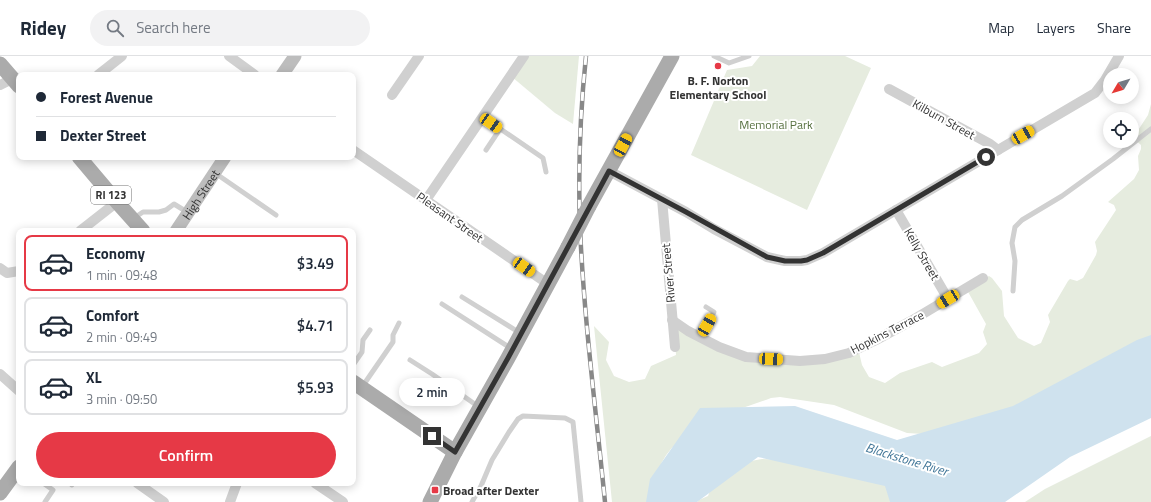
<!DOCTYPE html>
<html lang="en">
<head>
<meta charset="utf-8">
<style>
	:root { --surface:#fff; --page:#f2f2f3; --text:#1f2937; --muted:#747a83; --line:#e0e1e3; --accent:#e63946 }
	body { margin:0; font-family:"Titillium Web",sans-serif; background:var(--page); color:var(--text); height:100vh; display:flex; flex-direction:column; font-size:15px; white-space:nowrap }
	* { box-sizing:border-box; margin:0 }
	p { font-size:13px; color:var(--muted) }
	.icon { flex:none; width:22px; height:22px; fill:none; stroke:currentColor; stroke-width:2; stroke-linecap:round; stroke-linejoin:round }
	.map { position:relative; flex:1; overflow:hidden }
	.panel { position:absolute; left:16px; top:172px; width:340px; height:258px; display:flex; flex-direction:column; background:var(--surface); border-radius:8px; box-shadow:0 2px 10px #0003 }
	.panel>* { flex:none }
	.guide { position:absolute; left:16px; top:16px; width:340px; height:88px; border-radius:8px; box-shadow:0 2px 10px #0003; display:grid; align-content:center; height:88px; padding:0 20px; background:var(--surface) }
	.needle { width:26px; rotate:232deg }
	.buttons { position:absolute; left:1103px; top:12px; display:grid; gap:8px }
	.buttons a { display:grid; place-items:center; width:36px; height:36px; border-radius:50%; background:var(--surface); box-shadow:0 2px 10px #0003; font-size:20px }
	.end { position:absolute; width:18px; height:18px; margin:-9px; border:5px solid #333; background:#fff; box-shadow:0 0 0 2px #fff }
	.from { border-radius:50% }
	.bubble { position:absolute; height:28px; border-radius:14px; background:var(--surface); box-shadow:0 2px 10px #0003; font-size:13px; font-weight:600; line-height:28px; text-align:center }
	.car { position:absolute; width:12px; height:24px; margin:-12px -6px; border-radius:5px; box-shadow:0 0 3px 1px #0007; background:linear-gradient(#f5c518 24%,#345 0 40%,#f5c518 0 76%,#345 0 86%,#f5c518 0) }
	.guide b { display:flex; align-items:center; gap:14px; height:38px; font-size:15px }
	.guide b+b { border-top:1px solid var(--line) }
	.guide i { width:10px; height:10px; background:var(--text) }
	ul { padding:7px 0 0; list-style:none }
	li { display:flex; align-items:center; gap:12px; height:56px; margin:0 8px 6px; padding:0 12px; border:2px solid var(--line); border-radius:8px }
	li div { flex:1 }
	li b { display:block; font-size:15px }
	li em { font-style:normal; font-weight:600 }
	li.active { border-color:var(--accent) }
	li>.icon { width:36px; height:36px; stroke-width:1.5 }
	.action { display:flex; gap:8px; margin-top:auto; padding:8px 20px }
	.action a { flex:1; height:46px; border-radius:24px; background:var(--accent); color:#fff; font-size:16px; font-weight:600; line-height:46px; text-align:center }
	header { display:flex; align-items:center; gap:24px; box-sizing:border-box; height:56px; padding:0 20px; background:var(--surface); border-bottom:1px solid var(--line) }
	header strong { font-size:19px }
	nav { display:flex; gap:22px; margin-inline-start:auto; font-size:14px }
	.search { width:280px; height:36px; background:var(--page); display:flex; align-items:center; gap:10px; box-sizing:border-box; padding:0 14px; border-radius:22px; color:var(--muted); font-size:15px }
	.map>svg:first-child { display:block }
</style>
</head>
<body>
<header>
<strong>Ridey</strong>
<div class="search"><svg class="icon" aria-label="search" viewBox="0 0 24 24"><circle cx="10" cy="10" r="6"/><path d="M15 15l6 6"/></svg>Search here</div>
<nav><a>Map</a><a>Layers</a><a>Share</a></nav>
</header>
<div class="map">
<svg width="1151" height="446" viewBox="0 0 1151 446">
	<rect width="100%" height="100%" fill="#fff"/>
	<g fill="#e6ecdf">
		<path d="M525,0H579L573,68L555,57L512,21Z"/>
		<path d="M760,0H845L871,12L807,154L691,99L727,14L752,10Z"/>
		<path d="M1151,48V285L1000,370L923,378L907,377L834,349L780,341L771,342C732,357 684,367 662,406C656,418 652,433 647,446H612L594,270L609,286L606,304L614,320L629,326L645,323L651,310L676,299L674,272L746,299L806,304L858,292L862,309L869,321L885,327L900,317L932,306L942,311L979,297L987,288L983,276L986,268L967,234L968,232L989,220L992,222L1002,235L1004,260L1018,282L1034,290L1041,287L1050,266L1048,259L1068,225L1070,223L1077,225L1083,222L1096,199L1097,195L1095,186L1116,154L1114,149L1108,146L1134,123L1139,114L1138,100L1141,93V89L1133,82L1148,59Z"/>
		<path d="M1151,380V446H1025L1045,433Z"/>
		<path d="M762,403L811,405L889,429L908,446H697L699,444L708,440L711,432L734,408Z"/>
	</g>
	<path fill="#cfe2ee" d="M1151,279V362L1070,401L1005,446H890L885,430L758,401L697,446H646L650,423L700,352L795,350L897,384L1013,350L1137,284Z"/>
	<g fill="none" stroke-linecap="round" stroke-linejoin="round">
		<g stroke="#d0d0d0" stroke-width="5">
			<path d="M714,0L729,7L749,0"/>
			<path d="M483,61L543,102L546,116"/>
			<path d="M486,94L500,73"/>
			<path d="M215,117L276,159"/>
			<path d="M134,162L143,156H159L166,154L174,148L187,156"/>
			<path d="M1013,235L1015,205L1012,187L1015,171L1022,164L1062,140L1113,103L1151,73"/>
			<path d="M462,241L520,277"/>
			<path d="M442,248L512,293"/>
			<path d="M700,281L714,256L706,251"/>
			<path d="M410,304L432,318L479,351"/>
			<path d="M353,309L362,296L363,284L370,274"/>
			<path d="M362,331L393,286V279L399,267"/>
			<path d="M43,427L53,434L45,446"/>
			<path d="M72,429L73,427"/>
			<path d="M472,446L481,430L492,404L509,376L518,363L523,360L565,362L573,366L581,446"/>
		</g>
		<g stroke="#d0d0d0" stroke-width="10">
			<path d="M229,0L255,19"/>
			<path d="M98,19L122,0"/>
			<path d="M0,29L12,23"/>
			<path d="M889,33L990,88L998,94"/>
			<path d="M392,39L419,0"/>
			<path d="M353,94L548,228"/>
			<path d="M609,115L686,156L714,173L767,201L785,205H801L807,204L823,197L1095,37L1105,24L1119,0"/>
			<path d="M662,143L675,291"/>
			<path d="M426,144L524,0"/>
			<path d="M896,154L948,243"/>
			<path d="M80,175L117,146"/>
			<path d="M0,212L7,217L19,215"/>
			<path d="M672,264L688,275L719,291L746,301L800,305L825,303L849,297L876,284L911,265L983,222"/>
			<path d="M0,318L19,335"/>
			<path d="M137,427L164,446"/>
			<path d="M315,427L343,446"/>
			<path d="M230,446L237,427"/>
		</g>
		<g stroke="#bdbdbd" stroke-width="13">
			<path d="M282,19L295,0"/>
			<path id="s1" d="M176,175L225,101"/>
		</g>
		<g stroke="#ababab" stroke-width="15">
			<path d="M0,8L19,30"/>
			<path d="M79,101L117,146L143,175"/>
			<path d="M589,150L672,0"/>
			<path d="M353,326L455,396"/>
			<path d="M0,437L19,411"/>
			<path d="M430,446L455,396L508,302L568,191"/>
		</g>
		<g stroke="#888" stroke-width="4.5">
			<path id="rail" d="M586,0C580,57 578,115 580,172C584,264 596,355 605,446"/>
		</g>
		<use href="#rail" stroke="#fff" stroke-width="3" stroke-dasharray="9" stroke-linecap="butt"/>
		<path stroke="#ababab" stroke-width="15" d="M568,191L589,150"/>
	</g>
	<g fill="none" stroke-linecap="round" stroke-linejoin="round">
		<path stroke="#333" stroke-width="5" d="M432,380L455,396L508,302L609,115L686,156L767,201L785,205H801L807,204L823,197L986,101"/>
	</g>
	<g fill="#e63946" stroke="#fff" stroke-width="1.5">
		<circle cx="718" cy="10" r="4"/>
		<rect x="431" y="430" width="8" height="8" rx="2"/>
	</g>
	<g text-anchor="middle" dominant-baseline="central" stroke-width="4" stroke-linejoin="round" paint-order="stroke">
		<rect fill="#fff" stroke="#707070" stroke-width="1" x="91" y="130" width="40" height="18" rx="3"/>
		<g font-size="11" font-weight="bold" fill="#333">
			<text x="111" y="139">RI 123</text>
		</g>
		<g font-size="12" font-weight="bold" fill="#333" stroke="#fff">
			<text x="718" y="24">B. F. Norton<tspan x="718" dy="14">Elementary School</tspan></text>
			<text x="443" y="434" text-anchor="start">Broad after Dexter</text>
		</g>
		<g font-size="12" fill="#333" stroke="#fff">
			<text transform="translate(944 63) rotate(29)">Kilburn Street</text>
			<text stroke="none"><textPath href="#s1" startOffset="44">High Street</textPath></text>
			<text transform="translate(450 161) rotate(35)">Pleasant Street</text>
			<text transform="translate(922 198) rotate(60)">Kelly Street</text>
			<text transform="translate(668 217) rotate(-95)">River Street</text>
			<text transform="translate(887 276) rotate(-27)">Hopkins Terrace</text>
		</g>
		<g font-size="12" fill="#56703f" stroke="#fff">
			<text x="776" y="68">Memorial Park</text>
		</g>
		<g font-size="13" font-style="italic" fill="#3f7597" stroke="#fff">
			<text transform="translate(907 403) rotate(17)">Blackstone River</text>
		</g>
	</g>
</svg>
<div class="buttons">
<a><svg class="needle" viewBox="-14 -14 28 28"><path d="M0-13l5 13h-10z" fill="#e53935"/><path d="M0 13l5-13h-10z" fill="#747a83"/></svg></a>
<a><svg class="icon" aria-label="locate" viewBox="0 0 24 24"><circle cx="12" cy="12" r="6"/><path d="M12 2v4M12 18v4M2 12h4M18 12h4"/></svg></a>
</div>
<i class="end from" style="left:986px;top:101px"></i>
<i class="end" style="left:432px;top:380px"></i>
<div class="bubble" style="left:399px;top:322px;width:66px">2 min</div>
<i class="car" style="left:491px;top:67px;rotate:124deg"></i>
<i class="car" style="left:1023px;top:79px;rotate:60deg"></i>
<i class="car" style="left:623px;top:89px;rotate:28deg"></i>
<i class="car" style="left:524px;top:211px;rotate:124deg"></i>
<i class="car" style="left:948px;top:243px;rotate:239deg"></i>
<i class="car" style="left:707px;top:269px;rotate:30deg"></i>
<i class="car" style="left:771px;top:303px;rotate:93deg"></i>
<div class="guide">
<b><i class="from"></i>Forest Avenue</b>
<b><i></i>Dexter Street</b>
</div>
<section class="panel">
<ul>
<li class="active"><svg class="icon" aria-label="car" viewBox="0 0 24 24"><path d="M5 17H2v-5l4-1 3-4h7l3 4 3 1v5h-3M9 17h6M6 11h13"/><circle cx="7" cy="17" r="2"/><circle cx="17" cy="17" r="2"/></svg><div><b>Economy</b><p>1 min · 09:48</p></div><em>$3.49</em></li>
<li><svg class="icon" aria-label="car" viewBox="0 0 24 24"><path d="M5 17H2v-5l4-1 3-4h7l3 4 3 1v5h-3M9 17h6M6 11h13"/><circle cx="7" cy="17" r="2"/><circle cx="17" cy="17" r="2"/></svg><div><b>Comfort</b><p>2 min · 09:49</p></div><em>$4.71</em></li>
<li><svg class="icon" aria-label="car" viewBox="0 0 24 24"><path d="M5 17H2v-5l4-1 3-4h7l3 4 3 1v5h-3M9 17h6M6 11h13"/><circle cx="7" cy="17" r="2"/><circle cx="17" cy="17" r="2"/></svg><div><b>XL</b><p>3 min · 09:50</p></div><em>$5.93</em></li>
</ul>
<div class="action"><a>Confirm</a></div>
</section>
</div>
</body>
</html>
